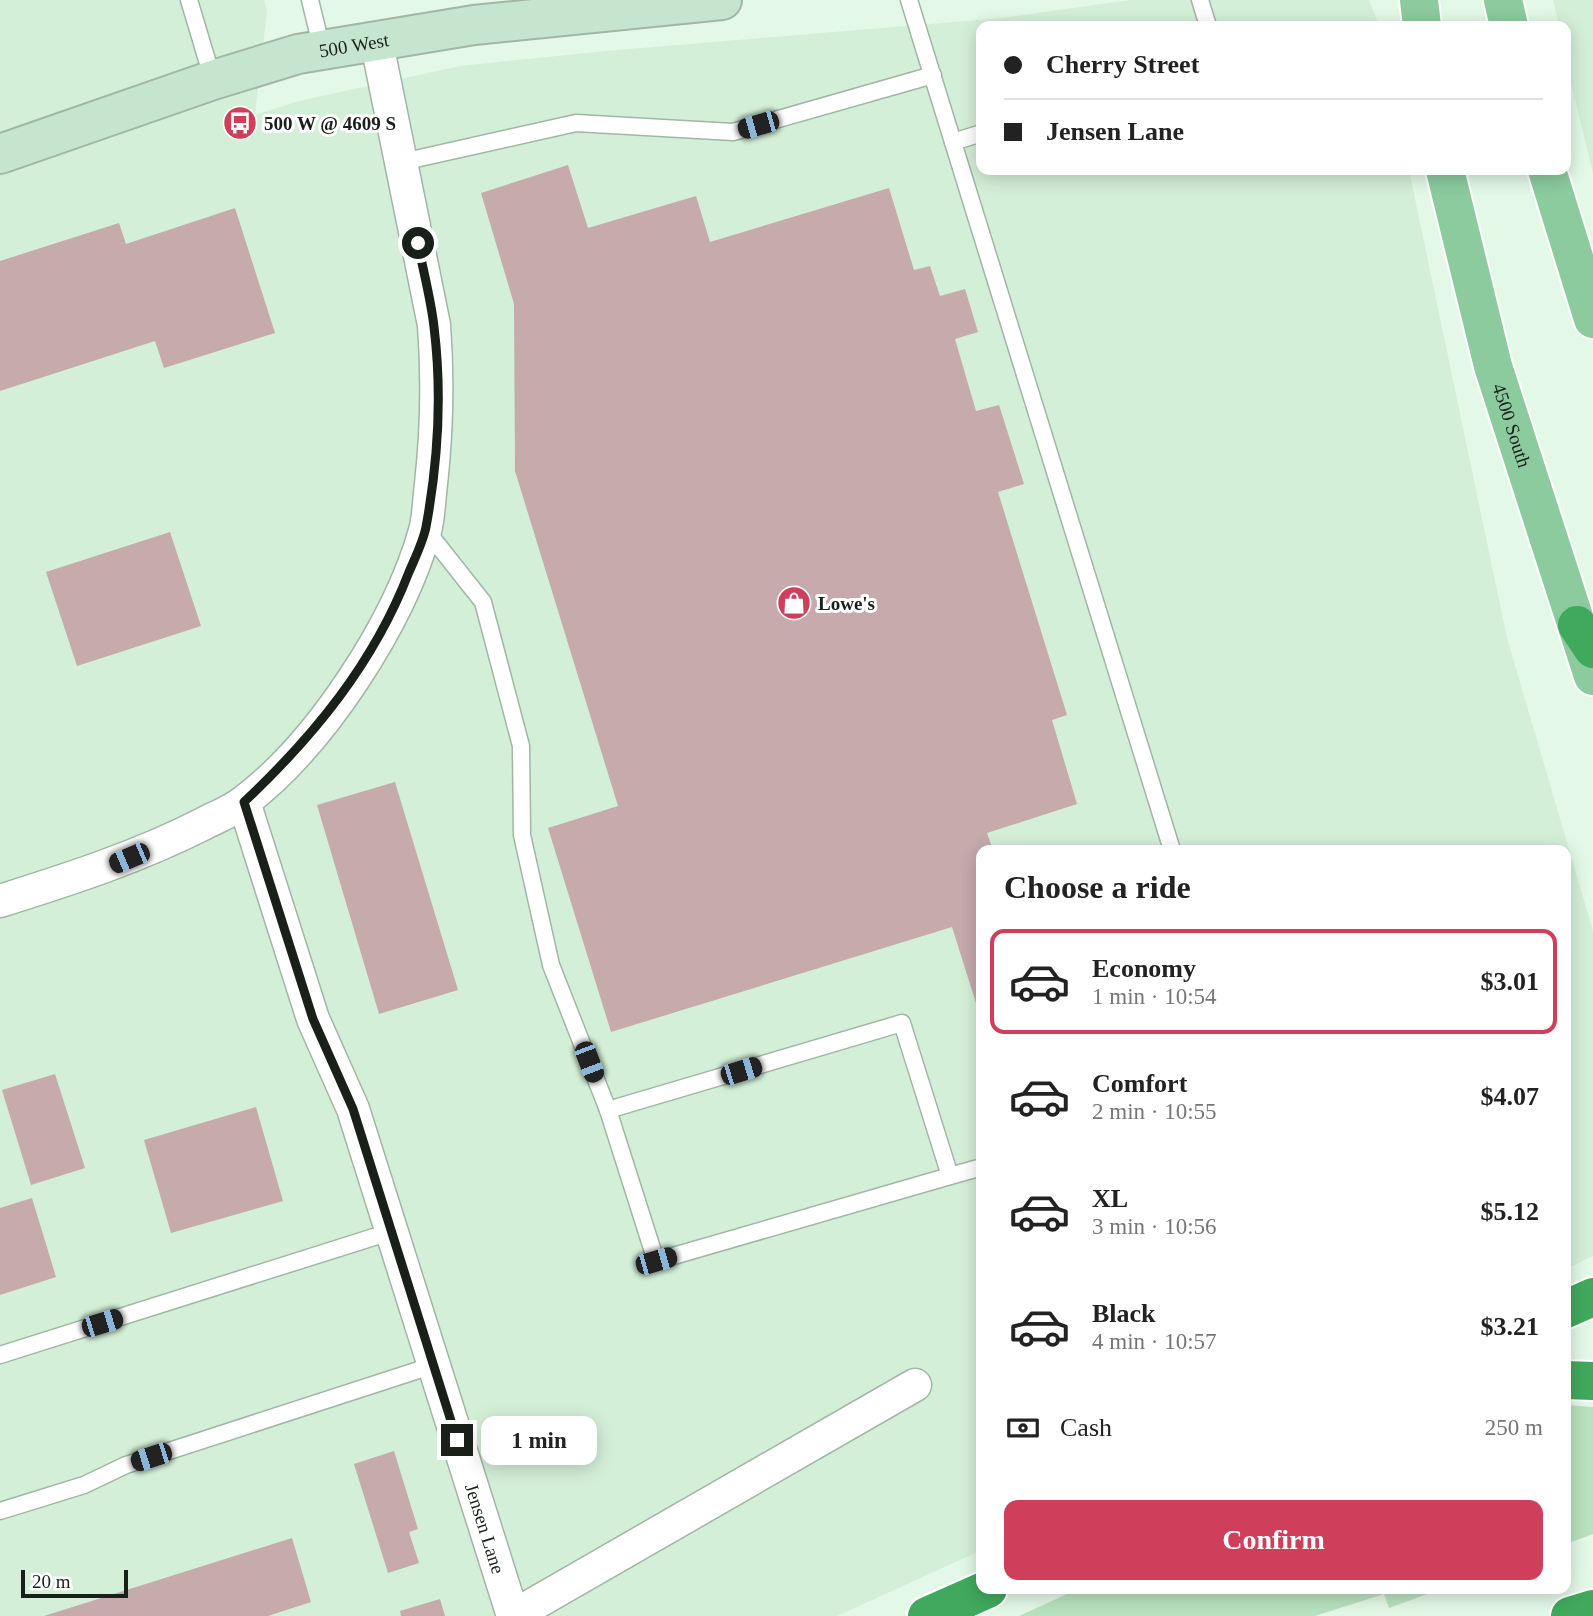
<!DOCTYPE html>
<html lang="en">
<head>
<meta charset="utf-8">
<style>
	:root { --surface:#fff; --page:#f2f2f2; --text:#222; --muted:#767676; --line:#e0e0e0; --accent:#cf3f5c }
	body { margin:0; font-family:Georgia,serif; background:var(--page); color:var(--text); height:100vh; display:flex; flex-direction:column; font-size:26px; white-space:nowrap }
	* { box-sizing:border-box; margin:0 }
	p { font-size:23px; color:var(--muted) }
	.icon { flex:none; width:38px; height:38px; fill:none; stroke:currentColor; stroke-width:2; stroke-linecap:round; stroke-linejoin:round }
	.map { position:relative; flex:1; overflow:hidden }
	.sheet { position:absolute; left:976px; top:845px; width:595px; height:749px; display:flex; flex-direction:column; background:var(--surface); border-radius:14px; box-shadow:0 4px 18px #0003 }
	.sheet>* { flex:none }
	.guide { position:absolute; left:976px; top:21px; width:595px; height:154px; border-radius:14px; box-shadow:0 4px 18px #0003; display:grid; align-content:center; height:154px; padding:0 28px; background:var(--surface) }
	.scale { position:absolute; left:21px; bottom:18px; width:107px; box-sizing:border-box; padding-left:7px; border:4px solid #19201a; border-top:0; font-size:19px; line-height:24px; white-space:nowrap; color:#19201a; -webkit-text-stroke:5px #fff; paint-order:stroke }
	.end { position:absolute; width:32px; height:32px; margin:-16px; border:9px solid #19201a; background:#fff; box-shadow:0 0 0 4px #fff }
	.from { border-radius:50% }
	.bubble { position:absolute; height:49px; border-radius:14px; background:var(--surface); box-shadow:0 4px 18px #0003; font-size:23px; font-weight:600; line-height:49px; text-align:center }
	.car { position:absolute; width:21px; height:42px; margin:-21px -10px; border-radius:9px; box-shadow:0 0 5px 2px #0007; background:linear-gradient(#222 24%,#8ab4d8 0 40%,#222 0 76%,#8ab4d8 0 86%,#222 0) }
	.guide b { display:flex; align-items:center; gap:24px; height:66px; font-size:26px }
	.guide b+b { border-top:2px solid var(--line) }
	.guide i { width:18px; height:18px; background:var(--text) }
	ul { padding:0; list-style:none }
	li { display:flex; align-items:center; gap:21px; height:105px; margin:0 14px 10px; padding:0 14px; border:4px solid transparent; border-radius:14px }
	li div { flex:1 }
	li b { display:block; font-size:26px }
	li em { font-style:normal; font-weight:600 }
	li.current { border-color:var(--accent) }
	li>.icon { width:63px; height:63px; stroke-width:1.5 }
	h2 { padding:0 28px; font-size:32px; line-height:84px }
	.pay { display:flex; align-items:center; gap:18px; height:77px; padding:0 28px; font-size:26px }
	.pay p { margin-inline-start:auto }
	.action { display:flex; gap:14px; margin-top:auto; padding:14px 28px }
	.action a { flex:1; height:80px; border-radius:14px; background:var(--accent); color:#fff; font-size:28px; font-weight:600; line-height:80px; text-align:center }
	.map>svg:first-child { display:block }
</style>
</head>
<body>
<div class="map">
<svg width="1593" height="1616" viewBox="0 0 1593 1616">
	<rect width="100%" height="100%" fill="#e3f8e6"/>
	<g fill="#d4efd8">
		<path d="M0,0H264L267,11L255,115L299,101L460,66L606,51L1001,18L1130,0H1369L1379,26H982V170H1409L1507,638L1593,931V1256L1566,1269V850H982V1550L837,1616H0Z"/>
		<path d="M1553,0H1593V173L1566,63V26H1559Z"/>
	</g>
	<g fill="#b8e2bf">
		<path d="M1566,1405L1593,1407V1534L1566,1544Z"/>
		<path d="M1078,1589H1441L1389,1608L1384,1594L1315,1616H1019Z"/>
	</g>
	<g fill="#c6aaac">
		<path d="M568,165L588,228L696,196L710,242L889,188L914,270L930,266L940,296L965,289L978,332L955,339L976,411L999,405L1024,484L998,492L1067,715L1052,720L1077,804L987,833L993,850H982V1022L952,927L611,1032L548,828L618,806L515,471L514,304L481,193Z"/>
		<path d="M235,208L275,333L164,368L155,341L0,391V261L119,223L126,244Z"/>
		<path d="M170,532L201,626L77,666L46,572Z"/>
		<path d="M395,782L458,990L379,1014L317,805Z"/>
		<path d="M55,1074L85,1168L31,1185L2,1090Z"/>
		<path d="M256,1107L283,1201L171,1233L144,1140Z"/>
		<path d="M32,1198L56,1277L0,1295V1208Z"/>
		<path d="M394,1451L418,1529L409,1532L419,1563L388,1573L354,1464Z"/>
		<path d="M292,1538L311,1602L268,1616H44Z"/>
		<path d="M440,1599L445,1616H401L400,1611Z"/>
	</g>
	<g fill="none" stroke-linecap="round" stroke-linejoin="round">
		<g stroke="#a2b6a5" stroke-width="19">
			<g id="lane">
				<path d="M189,0L213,80"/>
				<path d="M310,0L322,49"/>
				<path d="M909,0L1172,850"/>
				<path d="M1200,0L1208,26"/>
				<path d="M953,142L982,133"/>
				<path d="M402,162L576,123L733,132L933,75"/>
				<path d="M426,530L483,602L521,746L522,835L551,965L608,1110L902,1023L950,1176L982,1167"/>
				<path d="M608,1110L656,1261L950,1176"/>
				<path d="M0,1355L393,1231"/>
				<path d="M0,1511L84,1485L126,1465L434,1365"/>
			</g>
		</g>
		<g stroke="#a2b6a5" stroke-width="35">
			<g id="street">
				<path id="s1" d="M244,802L313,1019L353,1109L513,1616L915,1385"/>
				<path d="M0,901C70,879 138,857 203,824C216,817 233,811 245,801C321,743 399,623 425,531C429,516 429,499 431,484C437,430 438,379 434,325L376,39"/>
			</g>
		</g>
		<g stroke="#a2b6a5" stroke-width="42">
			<g id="secondary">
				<path id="s2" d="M0,154L213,80L298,54L474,25L722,0"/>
			</g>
		</g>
		<g stroke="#fff" stroke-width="42">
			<g id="primary">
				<path d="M1419,0L1422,26"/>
				<path d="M1503,0L1509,26"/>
				<path id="s3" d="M1445,170L1493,366L1593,676"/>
				<path d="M1547,170L1593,319"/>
			</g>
		</g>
		<g stroke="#fff" stroke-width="42">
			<g id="highway">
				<path d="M1577,625L1593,649"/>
				<path d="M1566,1309L1593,1297"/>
				<path d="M1566,1380L1593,1381"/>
				<path d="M927,1616L988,1589"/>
				<path d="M1570,1616L1593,1609"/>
			</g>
		</g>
		<use href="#lane" stroke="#fff" stroke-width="16"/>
		<use href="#street" stroke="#fff" stroke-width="32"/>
		<use href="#secondary" stroke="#c6e5ce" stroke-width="38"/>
		<use href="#primary" stroke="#8ccb9e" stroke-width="38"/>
		<use href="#highway" stroke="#40a95d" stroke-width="38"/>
	</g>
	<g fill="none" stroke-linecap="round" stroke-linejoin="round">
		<path stroke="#19201a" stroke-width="9" d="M418,243C423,271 431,299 434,327C442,392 438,462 426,527C423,542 415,558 409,572C374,663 314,736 244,802L313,1019L353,1109L457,1440"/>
	</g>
	<defs>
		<g id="bus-disc" transform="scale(1.75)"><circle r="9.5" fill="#cf3f5c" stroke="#fff"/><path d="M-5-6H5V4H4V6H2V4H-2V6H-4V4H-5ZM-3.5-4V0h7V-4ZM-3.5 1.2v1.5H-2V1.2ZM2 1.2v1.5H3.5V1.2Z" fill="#fff"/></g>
		<g id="shop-disc" transform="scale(1.75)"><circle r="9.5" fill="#cf3f5c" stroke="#fff"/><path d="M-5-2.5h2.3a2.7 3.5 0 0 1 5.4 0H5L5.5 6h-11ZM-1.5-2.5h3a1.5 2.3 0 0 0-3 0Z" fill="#fff"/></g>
	</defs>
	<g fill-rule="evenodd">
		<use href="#bus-disc" x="240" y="123"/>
		<use href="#shop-disc" x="794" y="603"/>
	</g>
	<g text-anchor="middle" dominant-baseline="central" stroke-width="6" stroke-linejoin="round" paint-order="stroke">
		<g font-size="19" fill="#19201a" stroke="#fff">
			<text stroke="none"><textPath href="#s2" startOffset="371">500 West</textPath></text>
			<text stroke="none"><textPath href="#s3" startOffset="264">4500 South</textPath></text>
			<text stroke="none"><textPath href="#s1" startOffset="766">Jensen Lane</textPath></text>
		</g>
		<g font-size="19" font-weight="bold" fill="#19201a" stroke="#fff" text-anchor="start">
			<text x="264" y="123">500 W @ 4609 S</text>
			<text x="818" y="603">Lowe's</text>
		</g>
	</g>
</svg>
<div class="scale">20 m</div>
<i class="end from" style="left:418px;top:243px"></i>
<i class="end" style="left:457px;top:1440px"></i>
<div class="bubble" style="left:481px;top:1416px;width:116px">1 min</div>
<i class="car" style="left:758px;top:125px;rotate:254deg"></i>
<i class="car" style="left:129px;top:858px;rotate:247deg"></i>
<i class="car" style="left:589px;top:1062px;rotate:159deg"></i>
<i class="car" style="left:741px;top:1071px;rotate:73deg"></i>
<i class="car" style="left:656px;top:1261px;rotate:74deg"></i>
<i class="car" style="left:102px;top:1323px;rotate:73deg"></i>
<i class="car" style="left:151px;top:1457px;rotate:252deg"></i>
<div class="guide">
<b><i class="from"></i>Cherry Street</b>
<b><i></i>Jensen Lane</b>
</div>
<section class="sheet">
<h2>Choose a ride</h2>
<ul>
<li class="current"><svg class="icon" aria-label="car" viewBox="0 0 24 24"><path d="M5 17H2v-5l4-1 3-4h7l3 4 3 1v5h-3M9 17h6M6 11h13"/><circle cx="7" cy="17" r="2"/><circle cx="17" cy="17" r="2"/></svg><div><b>Economy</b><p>1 min · 10:54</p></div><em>$3.01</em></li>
<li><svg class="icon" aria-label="car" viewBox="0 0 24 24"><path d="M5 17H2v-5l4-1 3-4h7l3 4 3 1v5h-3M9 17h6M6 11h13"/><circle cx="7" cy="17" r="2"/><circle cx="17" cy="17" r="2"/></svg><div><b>Comfort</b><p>2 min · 10:55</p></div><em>$4.07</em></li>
<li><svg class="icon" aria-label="car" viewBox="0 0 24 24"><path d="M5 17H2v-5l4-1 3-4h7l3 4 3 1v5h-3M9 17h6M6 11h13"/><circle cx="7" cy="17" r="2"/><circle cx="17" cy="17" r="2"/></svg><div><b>XL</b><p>3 min · 10:56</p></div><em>$5.12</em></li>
<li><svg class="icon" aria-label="car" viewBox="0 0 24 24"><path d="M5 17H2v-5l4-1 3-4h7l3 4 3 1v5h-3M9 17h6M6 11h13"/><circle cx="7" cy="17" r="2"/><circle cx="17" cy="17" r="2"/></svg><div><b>Black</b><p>4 min · 10:57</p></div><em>$3.21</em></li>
</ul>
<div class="pay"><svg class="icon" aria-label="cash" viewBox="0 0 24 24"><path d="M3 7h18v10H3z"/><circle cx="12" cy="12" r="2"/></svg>Cash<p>250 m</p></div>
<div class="action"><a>Confirm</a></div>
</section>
</div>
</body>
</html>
